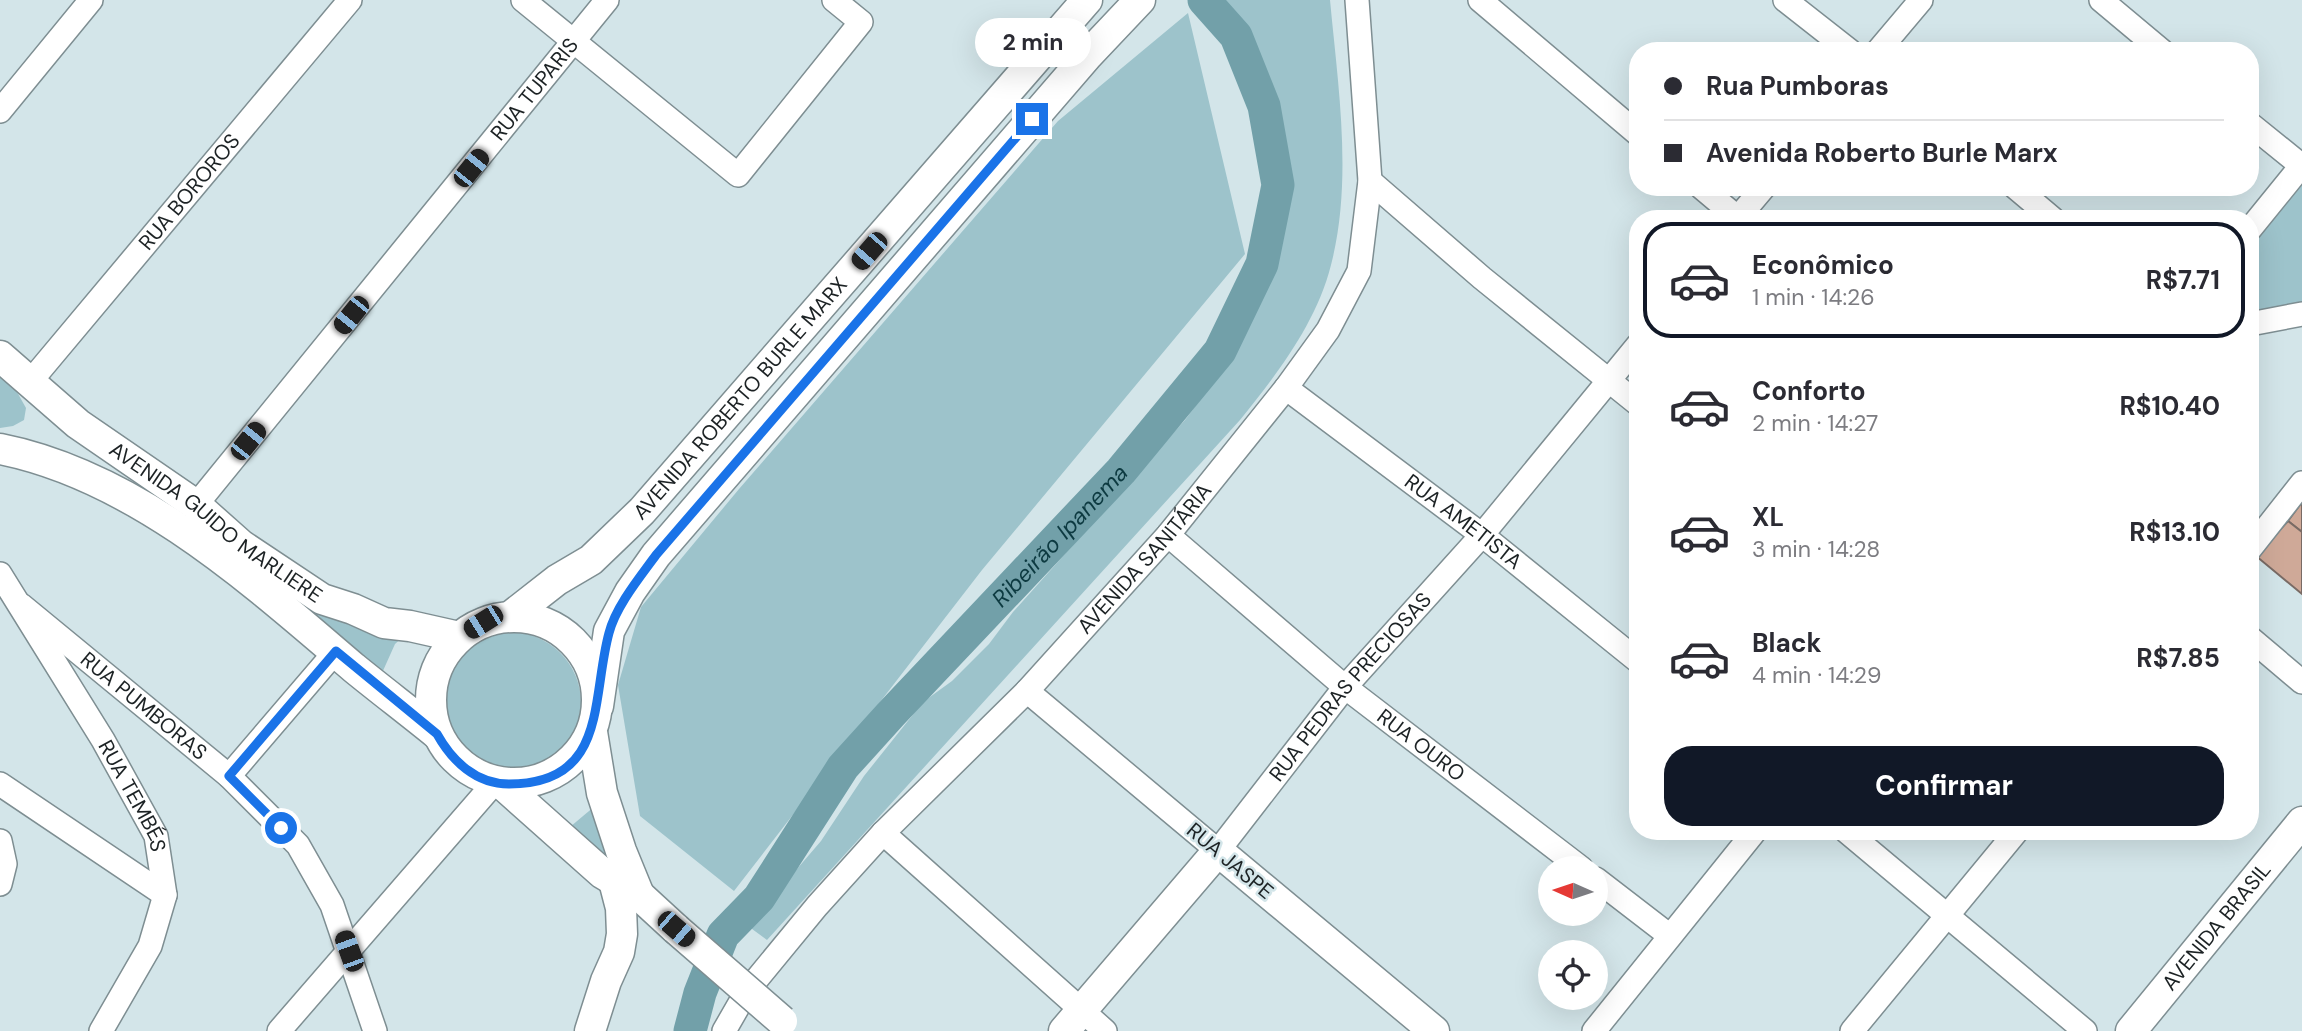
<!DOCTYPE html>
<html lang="pt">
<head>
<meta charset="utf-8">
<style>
	:root { --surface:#fff; --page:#f7f7f7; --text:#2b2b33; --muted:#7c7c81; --line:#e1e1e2; --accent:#111827 }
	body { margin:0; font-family:"DM Sans",sans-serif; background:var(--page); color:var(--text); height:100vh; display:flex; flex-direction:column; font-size:26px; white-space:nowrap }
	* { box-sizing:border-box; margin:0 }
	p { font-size:23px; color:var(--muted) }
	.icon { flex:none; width:38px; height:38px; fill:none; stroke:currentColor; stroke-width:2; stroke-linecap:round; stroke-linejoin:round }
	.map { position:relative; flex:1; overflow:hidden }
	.side { position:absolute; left:1629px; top:210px; width:630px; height:630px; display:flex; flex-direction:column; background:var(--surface); border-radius:28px; box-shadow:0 7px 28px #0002 }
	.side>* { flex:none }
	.top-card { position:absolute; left:1629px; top:42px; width:630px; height:154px; border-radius:28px; box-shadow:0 7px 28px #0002; display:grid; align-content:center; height:154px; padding:0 35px; background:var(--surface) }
	.needle { width:46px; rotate:273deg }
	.buttons { position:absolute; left:1538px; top:856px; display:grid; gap:14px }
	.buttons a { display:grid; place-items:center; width:70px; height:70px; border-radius:50%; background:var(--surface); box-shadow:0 7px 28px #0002; font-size:35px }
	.end { position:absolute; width:32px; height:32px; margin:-16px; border:9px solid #1a73e8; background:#fff; box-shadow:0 0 0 4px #fff }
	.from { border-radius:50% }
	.bubble { position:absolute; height:49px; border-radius:24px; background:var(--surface); box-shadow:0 7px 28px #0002; font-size:23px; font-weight:700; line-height:49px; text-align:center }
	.car { position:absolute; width:21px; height:42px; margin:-21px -10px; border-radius:9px; box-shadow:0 0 5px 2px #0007; background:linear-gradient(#222 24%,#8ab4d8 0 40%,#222 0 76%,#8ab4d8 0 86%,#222 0) }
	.top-card b { display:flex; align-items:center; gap:24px; height:66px; font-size:26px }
	.top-card b+b { border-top:2px solid var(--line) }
	.top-card i { width:18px; height:18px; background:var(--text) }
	ul { padding:12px 0 0; list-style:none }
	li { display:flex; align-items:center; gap:21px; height:116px; margin:0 14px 10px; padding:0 21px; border:4px solid transparent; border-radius:28px }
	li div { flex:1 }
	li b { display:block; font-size:26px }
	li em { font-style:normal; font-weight:700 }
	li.active { border-color:var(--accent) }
	li>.icon { width:63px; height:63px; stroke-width:1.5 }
	.button { display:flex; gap:14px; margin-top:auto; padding:14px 35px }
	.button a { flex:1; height:80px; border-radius:28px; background:var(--accent); color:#fff; font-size:28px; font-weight:700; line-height:80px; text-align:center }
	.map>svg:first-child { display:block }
</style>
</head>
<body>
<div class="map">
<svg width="2302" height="1031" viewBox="0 0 2302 1031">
	<rect width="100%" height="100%" fill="#d3e5e9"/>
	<g fill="#9dc3cb">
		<path d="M1222,0H1330C1338,86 1353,180 1331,265C1316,324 1277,374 1240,420L767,940L748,926L821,841L864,776L923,702L952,681L989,644L1013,612L1185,420L1215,380L1269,270L1286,214L1290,174L1285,134L1272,95L1241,19Z"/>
		<path d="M1188,13L1245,254L982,570L734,891L640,816L618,685L641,607L739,489L1058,121Z"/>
		<path d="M2296,180L2302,185V303L2251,312V243Z"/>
		<path d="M0,377L17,392L26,408L24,420L13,426L0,428Z"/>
		<path d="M299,603L368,631L406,634L395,644L382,673Z"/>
		<circle cx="510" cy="703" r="71"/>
		<path d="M595,806L626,883L564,832Z"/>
	</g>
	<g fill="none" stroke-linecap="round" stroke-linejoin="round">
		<path stroke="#72a0a9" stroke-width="33" id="s1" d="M690,1031L700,993L723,935L759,898L843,767L891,714L1121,471L1220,351L1262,264L1278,185L1264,106L1236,36L1204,0"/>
	</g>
	<g fill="#cfa998" stroke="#796b65" stroke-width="2">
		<path d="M2302,502V532L2288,521Z"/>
		<path d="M2288,521L2302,532V594L2256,556Z"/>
	</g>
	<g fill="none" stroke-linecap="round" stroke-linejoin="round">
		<g stroke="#7e8e92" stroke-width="26">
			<g id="minor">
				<path d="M523,0L738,175L861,22L834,0"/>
				<path d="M1480,0L1638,134"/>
				<path d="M1785,0L1850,51"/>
				<path d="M2101,0L2162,51"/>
				<path d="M1878,51L1921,0"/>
				<path d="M0,111L91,0"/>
				<path d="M2250,124L2302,166"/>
				<path d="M1370,181L1482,278L1638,404"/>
				<path d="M1701,187L1739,219"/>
				<path d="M2015,187L2053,219"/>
				<path d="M1737,219L1764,187"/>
				<path d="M2250,229L2302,165"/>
				<path d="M2250,324L2302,314"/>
				<path id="s2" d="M30,382L350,0"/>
				<path id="s3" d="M1286,388L1482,535L1638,661"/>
				<path id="s4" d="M196,505L607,0"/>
				<path id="s5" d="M1168,535L1345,687L1581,868"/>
				<path d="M2250,549L2302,483"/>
				<path id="s6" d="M0,574L103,740L156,836L165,895L150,946L101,1031"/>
				<path id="s7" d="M21,605L229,776L298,845L332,905L375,1031"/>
				<path d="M2250,638L2302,682"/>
				<path id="s8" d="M1027,691L1218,851L1345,687L1482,535L1638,345"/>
				<path d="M229,776L336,651"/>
				<path d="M0,784L165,895"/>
				<path d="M1846,831L2085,1031"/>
				<path d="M883,833L1105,1031"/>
				<path d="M0,841L5,864L0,884"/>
				<path d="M1596,879L1670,936"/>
				<path d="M279,1031L495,782"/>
				<path id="s9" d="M724,1031L747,991L817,906L883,833L1027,691L1168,535L1286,388L1328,330L1359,271L1370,181L1357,0"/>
				<path d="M1594,1031L1755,831"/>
				<path d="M1852,1031L2017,831"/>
			</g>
		</g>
		<g stroke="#7e8e92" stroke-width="33">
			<g id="major">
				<path id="s10" d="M0,356L78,424L196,505L241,545L322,599L353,609L384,623L410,626L459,637"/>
				<path d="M0,449C136,476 252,581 354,668C381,690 410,712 437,734"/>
				<path id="s11" d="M511,616L557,580L591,560L642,511L1087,0"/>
				<circle cx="514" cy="700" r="83"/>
				<path d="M598,706L609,631L630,592L656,555L1087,56L1140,0"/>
				<path d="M592,732L602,793L621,851L639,895"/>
				<path d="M502,784L602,873L639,895L676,929"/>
				<path d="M590,1031L606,981L619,952L622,934L621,908L614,881"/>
				<path d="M1064,1031L1218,851L1434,1031"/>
				<path id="s12" d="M2131,1031L2302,822"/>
			</g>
		</g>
		<use href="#minor" stroke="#fff" stroke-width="23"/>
		<use href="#major" stroke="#fff" stroke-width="30"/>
		<g stroke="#7e8e92" stroke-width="33" stroke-linecap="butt">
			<path id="major-bridge" d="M676,929L782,1021"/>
		</g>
		<use href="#major-bridge" stroke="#fff" stroke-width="30"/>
	</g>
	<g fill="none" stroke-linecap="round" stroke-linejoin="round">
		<path stroke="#1a73e8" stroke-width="9" d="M281,828L229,776L336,651L437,734C452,761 476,784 509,784C608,784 591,699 609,633C616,606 640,577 656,555L1032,119"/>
	</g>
	<g text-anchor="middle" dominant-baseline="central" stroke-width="5" stroke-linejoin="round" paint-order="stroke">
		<g font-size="21" fill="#1c2224" stroke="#d3e5e9">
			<text stroke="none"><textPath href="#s4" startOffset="536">RUA TUPARIS</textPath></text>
			<text stroke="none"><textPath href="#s2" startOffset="248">RUA BOROROS</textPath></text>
			<text stroke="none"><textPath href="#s11" startOffset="318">AVENIDA ROBERTO BURLE MARX</textPath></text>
			<text stroke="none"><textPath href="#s10" startOffset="273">AVENIDA GUIDO MARLIERE</textPath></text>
			<text stroke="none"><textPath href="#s3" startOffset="222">RUA AMETISTA</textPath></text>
			<text stroke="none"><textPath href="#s9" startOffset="634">AVENIDA SANITÁRIA</textPath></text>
			<text stroke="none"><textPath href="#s8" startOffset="460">RUA PEDRAS PRECIOSAS</textPath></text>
			<text stroke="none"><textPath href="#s7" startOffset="159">RUA PUMBORAS</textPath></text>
			<text stroke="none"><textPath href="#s5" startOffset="329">RUA OURO</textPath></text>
			<text stroke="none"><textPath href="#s6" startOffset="259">RUA TEMBÉS</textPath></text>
			<text transform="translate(1230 861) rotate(40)">RUA JASPE</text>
			<text stroke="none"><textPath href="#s12" startOffset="135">AVENIDA BRASIL</textPath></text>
		</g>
		<g font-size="23" font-style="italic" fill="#0d3a41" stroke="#d3e5e9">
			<text stroke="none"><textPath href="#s1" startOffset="626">Ribeirão Ipanema</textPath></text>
		</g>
	</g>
</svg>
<div class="buttons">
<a><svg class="needle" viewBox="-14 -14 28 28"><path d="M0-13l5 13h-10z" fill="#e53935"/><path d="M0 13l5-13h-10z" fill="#7c7c81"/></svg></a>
<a><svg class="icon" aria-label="locate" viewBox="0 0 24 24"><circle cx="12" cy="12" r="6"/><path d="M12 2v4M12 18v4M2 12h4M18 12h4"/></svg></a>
</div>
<i class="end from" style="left:281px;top:828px"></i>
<i class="end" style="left:1032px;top:119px"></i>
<div class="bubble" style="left:975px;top:18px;width:116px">2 min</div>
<i class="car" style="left:471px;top:168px;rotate:39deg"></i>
<i class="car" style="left:869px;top:251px;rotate:221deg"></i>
<i class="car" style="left:351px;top:315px;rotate:219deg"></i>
<i class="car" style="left:248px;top:441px;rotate:39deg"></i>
<i class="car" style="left:483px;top:622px;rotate:238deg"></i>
<i class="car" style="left:676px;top:929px;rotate:131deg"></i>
<i class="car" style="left:349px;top:951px;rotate:340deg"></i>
<div class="top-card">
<b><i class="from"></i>Rua Pumboras</b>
<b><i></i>Avenida Roberto Burle Marx</b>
</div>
<section class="side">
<ul>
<li class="active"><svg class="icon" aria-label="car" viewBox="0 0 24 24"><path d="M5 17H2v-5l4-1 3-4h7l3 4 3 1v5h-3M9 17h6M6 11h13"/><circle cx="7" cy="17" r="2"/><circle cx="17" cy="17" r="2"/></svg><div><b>Econômico</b><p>1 min · 14:26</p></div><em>R$7.71</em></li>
<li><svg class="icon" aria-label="car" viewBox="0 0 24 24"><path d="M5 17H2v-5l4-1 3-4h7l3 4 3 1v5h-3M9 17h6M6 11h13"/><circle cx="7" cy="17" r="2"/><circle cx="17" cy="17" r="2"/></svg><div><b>Conforto</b><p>2 min · 14:27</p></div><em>R$10.40</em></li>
<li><svg class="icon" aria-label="car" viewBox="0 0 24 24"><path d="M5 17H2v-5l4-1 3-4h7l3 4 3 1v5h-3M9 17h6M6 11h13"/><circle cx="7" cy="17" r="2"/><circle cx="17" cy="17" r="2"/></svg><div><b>XL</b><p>3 min · 14:28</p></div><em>R$13.10</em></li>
<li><svg class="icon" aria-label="car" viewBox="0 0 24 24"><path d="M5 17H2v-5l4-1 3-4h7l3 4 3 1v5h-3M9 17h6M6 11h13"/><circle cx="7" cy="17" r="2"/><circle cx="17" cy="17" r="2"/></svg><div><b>Black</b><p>4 min · 14:29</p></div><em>R$7.85</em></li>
</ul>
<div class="button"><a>Confirmar</a></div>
</section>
</div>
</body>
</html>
